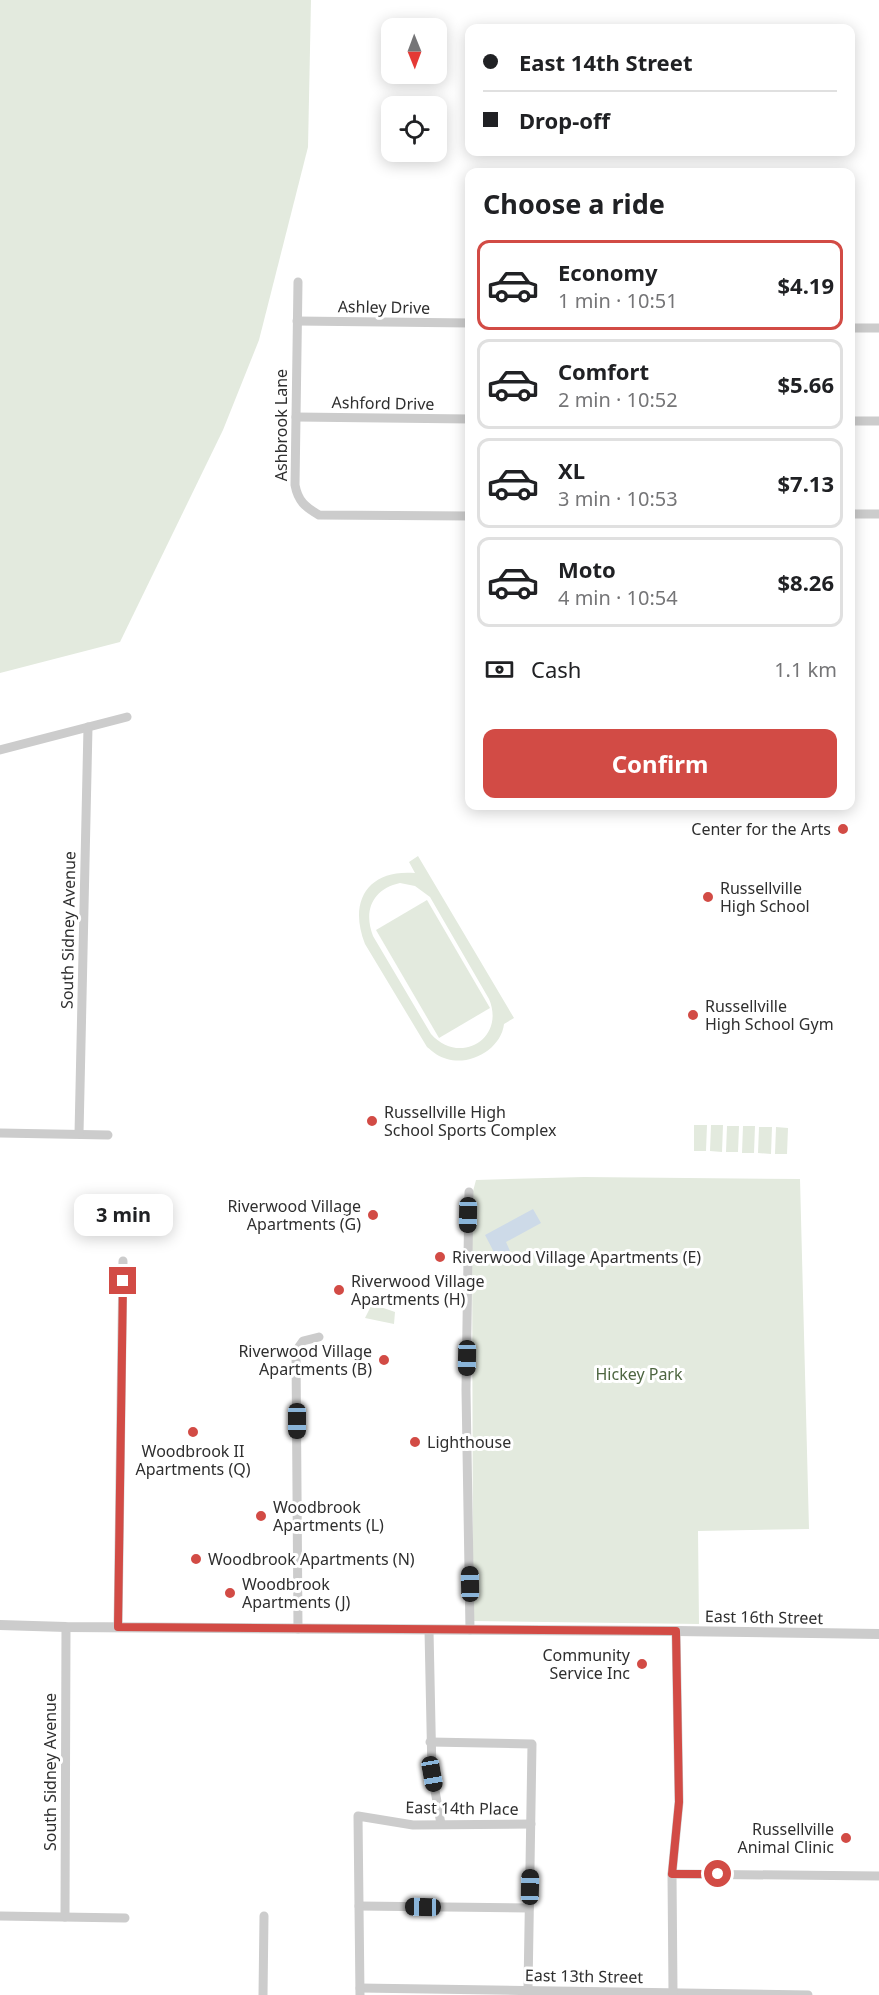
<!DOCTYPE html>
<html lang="en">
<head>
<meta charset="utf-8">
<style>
	:root { --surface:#fff; --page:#f6f6f6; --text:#202124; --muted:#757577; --line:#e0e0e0; --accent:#d24b45 }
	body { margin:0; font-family:"Noto Sans",sans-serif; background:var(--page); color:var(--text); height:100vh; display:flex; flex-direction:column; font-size:22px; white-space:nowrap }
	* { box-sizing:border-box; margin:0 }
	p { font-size:20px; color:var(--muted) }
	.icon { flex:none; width:33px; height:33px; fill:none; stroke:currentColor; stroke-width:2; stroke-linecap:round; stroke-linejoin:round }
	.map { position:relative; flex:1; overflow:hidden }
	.side { position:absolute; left:465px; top:168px; width:390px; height:642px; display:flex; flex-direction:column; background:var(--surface); border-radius:12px; box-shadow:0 3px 15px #0003 }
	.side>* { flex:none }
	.banner { position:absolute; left:465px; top:24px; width:390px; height:132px; border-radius:12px; box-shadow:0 3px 15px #0003; display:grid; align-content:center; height:132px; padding:0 18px; background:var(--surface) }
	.needle { width:39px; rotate:179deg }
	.fabs { position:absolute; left:381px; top:18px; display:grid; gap:12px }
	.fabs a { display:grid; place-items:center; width:66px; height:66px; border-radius:12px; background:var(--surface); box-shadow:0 3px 15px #0003; font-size:30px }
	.end { position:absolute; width:27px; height:27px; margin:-14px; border:8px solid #d24b45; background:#fff; box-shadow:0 0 0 3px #fff }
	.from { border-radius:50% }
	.bubble { position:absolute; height:42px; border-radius:12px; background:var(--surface); box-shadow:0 3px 15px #0003; font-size:20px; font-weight:700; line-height:42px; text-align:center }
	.car { position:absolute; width:18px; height:36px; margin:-18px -9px; border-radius:8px; box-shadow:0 0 4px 2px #0007; background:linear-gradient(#222 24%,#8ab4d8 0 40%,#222 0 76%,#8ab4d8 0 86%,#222 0) }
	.banner b { display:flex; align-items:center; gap:21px; height:57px; font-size:22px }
	.banner b+b { border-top:2px solid var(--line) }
	.banner i { width:15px; height:15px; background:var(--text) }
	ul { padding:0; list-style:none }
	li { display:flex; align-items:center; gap:18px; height:90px; margin:0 12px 9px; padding:0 6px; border:3px solid var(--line); border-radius:12px }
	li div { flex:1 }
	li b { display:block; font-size:22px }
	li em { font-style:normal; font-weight:700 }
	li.active { border-color:var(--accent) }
	li>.icon { width:54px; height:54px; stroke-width:1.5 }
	h2 { padding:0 18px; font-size:27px; line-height:72px }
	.pay { display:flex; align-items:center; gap:15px; height:66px; padding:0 18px; font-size:22px }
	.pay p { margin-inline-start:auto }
	.cta { display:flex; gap:12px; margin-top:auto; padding:12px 18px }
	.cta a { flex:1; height:69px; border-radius:12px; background:var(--accent); color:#fff; font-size:24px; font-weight:700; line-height:69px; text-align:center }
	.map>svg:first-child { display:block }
</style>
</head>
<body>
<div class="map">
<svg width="879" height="1995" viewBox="0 0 879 1995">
	<rect width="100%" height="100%" fill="#fff"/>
	<g fill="#e3eade" fill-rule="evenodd">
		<path d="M0,0H311L308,147L259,340L223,430L120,642L0,673Z"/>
		<path d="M418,856L514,1018L504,1024C501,1049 471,1066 447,1059C439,1057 433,1052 427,1047L365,944C348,901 368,869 415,873L409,862ZM400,883L415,886L430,897L489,999C506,1039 459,1066 431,1034L373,936C363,910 373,889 400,883Z"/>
		<path d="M427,900L490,1008L439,1038L376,930Z"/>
		<path d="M694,1125H707L706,1151H694Z"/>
		<path d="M711,1125H723L722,1152L710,1151Z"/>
		<path d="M727,1126H739L738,1152H726Z"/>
		<path d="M743,1126H755L754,1153H742Z"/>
		<path d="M759,1127H772L771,1154L758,1153Z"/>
		<path d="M776,1127L788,1128L787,1154H775Z"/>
		<path d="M584,1177L800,1179L809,1529L698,1531L699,1624L473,1621L472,1195L476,1180Z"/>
		<path d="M372,1304L395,1312L394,1324L365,1318Z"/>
	</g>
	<path fill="#cddae8" d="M533,1209L541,1223L506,1242L510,1251L497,1258L485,1235Z"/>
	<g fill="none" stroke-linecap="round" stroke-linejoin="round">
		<g stroke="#ccc" stroke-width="9">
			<path d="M298,282L295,485C298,501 305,507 319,515L470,516"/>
			<path d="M297,321L470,323"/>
			<path d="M850,328H879"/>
			<path d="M296,417L470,419"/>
			<path d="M850,421H879"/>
			<path d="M850,514H879"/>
			<path d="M0,750L127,717"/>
			<path d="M0,1133L108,1135"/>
			<path d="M79,1134L88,727"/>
			<path d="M469,1192L466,1390L470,1630"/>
			<path d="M118,1627L123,1261"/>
			<path d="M298,1629L296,1351L303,1341L319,1337"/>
			<path d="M429,1630L432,1774L441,1824"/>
			<path d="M430,1742L532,1744L528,1989"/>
			<path d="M672,1874L879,1876"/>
			<path d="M359,1906L529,1908"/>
			<path d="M0,1916L125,1918"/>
			<path d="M65,1917L66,1627"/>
			<path d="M360,1988L808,1995"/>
			<path d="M673,1992L672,1874L679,1802L676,1631"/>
			<path d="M263,1995L264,1916"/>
			<path d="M360,1995L358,1816L413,1825L531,1824"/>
		</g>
		<path stroke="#ccc" stroke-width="10" d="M0,1625L66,1627L676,1631L879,1634"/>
	</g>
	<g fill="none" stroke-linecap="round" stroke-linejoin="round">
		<path stroke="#d24b45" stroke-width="8" d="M123,1281L118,1627L676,1631L679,1802L672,1874H718"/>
	</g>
	<g fill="#d24b45" stroke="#fff" stroke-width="2">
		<circle cx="843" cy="829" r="6"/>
		<circle cx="708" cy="897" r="6"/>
		<circle cx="693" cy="1015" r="6"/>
		<circle cx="372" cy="1121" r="6"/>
		<circle cx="373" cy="1215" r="6"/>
		<circle cx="440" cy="1257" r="6"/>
		<circle cx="339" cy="1290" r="6"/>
		<circle cx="384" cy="1360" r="6"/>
		<circle cx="193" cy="1432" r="6"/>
		<circle cx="415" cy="1442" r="6"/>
		<circle cx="261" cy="1516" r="6"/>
		<circle cx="196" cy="1559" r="6"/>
		<circle cx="230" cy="1593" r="6"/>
		<circle cx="642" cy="1664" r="6"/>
		<circle cx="846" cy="1838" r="6"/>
	</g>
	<g text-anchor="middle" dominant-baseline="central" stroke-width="6" stroke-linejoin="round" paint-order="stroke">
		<g font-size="16" fill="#2f2f2f" stroke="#fff">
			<text transform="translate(384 307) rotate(1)">Ashley Drive</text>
			<text transform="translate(383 403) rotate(1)">Ashford Drive</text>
			<text transform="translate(281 425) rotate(-90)">Ashbrook Lane</text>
			<text transform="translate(68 930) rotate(-89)">South Sidney Avenue</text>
			<text transform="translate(764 1617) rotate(1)">East 16th Street</text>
			<text transform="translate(50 1772) rotate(-90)">South Sidney Avenue</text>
			<text transform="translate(462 1808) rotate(1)">East 14th Place</text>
			<text transform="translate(584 1976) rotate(1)">East 13th Street</text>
		</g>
		<g font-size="16" fill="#2f2f2f" stroke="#fff" text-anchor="start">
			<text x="831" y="829" text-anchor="end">Center for the Arts</text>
			<text x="720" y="888">Russellville<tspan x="720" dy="18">High School</tspan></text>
			<text x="705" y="1006">Russellville<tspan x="705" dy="18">High School Gym</tspan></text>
			<text x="384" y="1112">Russellville High<tspan x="384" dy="18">School Sports Complex</tspan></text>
			<text x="361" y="1206" text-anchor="end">Riverwood Village<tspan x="361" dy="18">Apartments (G)</tspan></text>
			<text x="452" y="1257">Riverwood Village Apartments (E)</text>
			<text x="351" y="1281">Riverwood Village<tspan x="351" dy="18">Apartments (H)</tspan></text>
			<text x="372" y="1351" text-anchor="end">Riverwood Village<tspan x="372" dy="18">Apartments (B)</tspan></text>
			<text x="427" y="1442">Lighthouse</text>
			<text x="193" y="1451" text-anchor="middle">Woodbrook II<tspan x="193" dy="18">Apartments (Q)</tspan></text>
			<text x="273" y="1507">Woodbrook<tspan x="273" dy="18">Apartments (L)</tspan></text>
			<text x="208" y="1559">Woodbrook Apartments (N)</text>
			<text x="242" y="1584">Woodbrook<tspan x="242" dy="18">Apartments (J)</tspan></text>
			<text x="630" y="1655" text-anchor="end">Community<tspan x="630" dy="18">Service Inc</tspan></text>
			<text x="834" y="1829" text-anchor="end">Russellville<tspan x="834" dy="18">Animal Clinic</tspan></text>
		</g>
		<g font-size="16" fill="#4e6641" stroke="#fff">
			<text x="639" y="1374">Hickey Park</text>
		</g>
	</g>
</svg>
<div class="fabs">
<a><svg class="needle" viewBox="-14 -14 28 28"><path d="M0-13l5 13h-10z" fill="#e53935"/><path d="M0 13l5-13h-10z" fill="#757577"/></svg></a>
<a><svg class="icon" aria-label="locate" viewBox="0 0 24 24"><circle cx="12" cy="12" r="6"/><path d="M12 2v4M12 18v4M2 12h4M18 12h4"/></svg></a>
</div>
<i class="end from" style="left:718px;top:1874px"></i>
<i class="end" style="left:123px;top:1281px"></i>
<div class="bubble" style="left:74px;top:1194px;width:99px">3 min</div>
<i class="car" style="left:468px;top:1215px;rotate:181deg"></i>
<i class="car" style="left:467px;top:1358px;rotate:181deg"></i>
<i class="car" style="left:297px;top:1421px;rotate:180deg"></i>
<i class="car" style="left:470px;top:1584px;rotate:359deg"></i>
<i class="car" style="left:432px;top:1774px;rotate:170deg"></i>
<i class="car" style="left:530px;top:1887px;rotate:1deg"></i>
<i class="car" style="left:423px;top:1907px;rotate:271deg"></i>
<div class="banner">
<b><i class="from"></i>East 14th Street</b>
<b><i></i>Drop-off</b>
</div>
<section class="side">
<h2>Choose a ride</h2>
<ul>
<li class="active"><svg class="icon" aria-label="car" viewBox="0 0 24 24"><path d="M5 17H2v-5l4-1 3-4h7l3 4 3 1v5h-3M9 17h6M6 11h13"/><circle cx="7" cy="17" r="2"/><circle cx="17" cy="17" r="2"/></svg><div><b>Economy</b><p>1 min · 10:51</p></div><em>$4.19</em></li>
<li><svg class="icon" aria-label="car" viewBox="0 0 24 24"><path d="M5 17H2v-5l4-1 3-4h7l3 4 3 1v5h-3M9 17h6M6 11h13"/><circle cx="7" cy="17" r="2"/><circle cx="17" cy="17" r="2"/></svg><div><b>Comfort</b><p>2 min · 10:52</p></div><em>$5.66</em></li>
<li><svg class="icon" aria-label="car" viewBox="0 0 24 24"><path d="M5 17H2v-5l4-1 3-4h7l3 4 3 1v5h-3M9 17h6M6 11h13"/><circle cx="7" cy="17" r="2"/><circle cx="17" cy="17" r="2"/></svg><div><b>XL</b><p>3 min · 10:53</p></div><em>$7.13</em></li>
<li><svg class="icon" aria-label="car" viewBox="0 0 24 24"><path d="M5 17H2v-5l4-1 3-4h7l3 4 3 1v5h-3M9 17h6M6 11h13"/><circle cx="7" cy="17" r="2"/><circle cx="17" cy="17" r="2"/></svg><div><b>Moto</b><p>4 min · 10:54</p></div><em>$8.26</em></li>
</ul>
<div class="pay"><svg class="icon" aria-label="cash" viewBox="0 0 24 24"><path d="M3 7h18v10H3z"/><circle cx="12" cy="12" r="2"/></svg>Cash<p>1.1 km</p></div>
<div class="cta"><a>Confirm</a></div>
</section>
</div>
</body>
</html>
